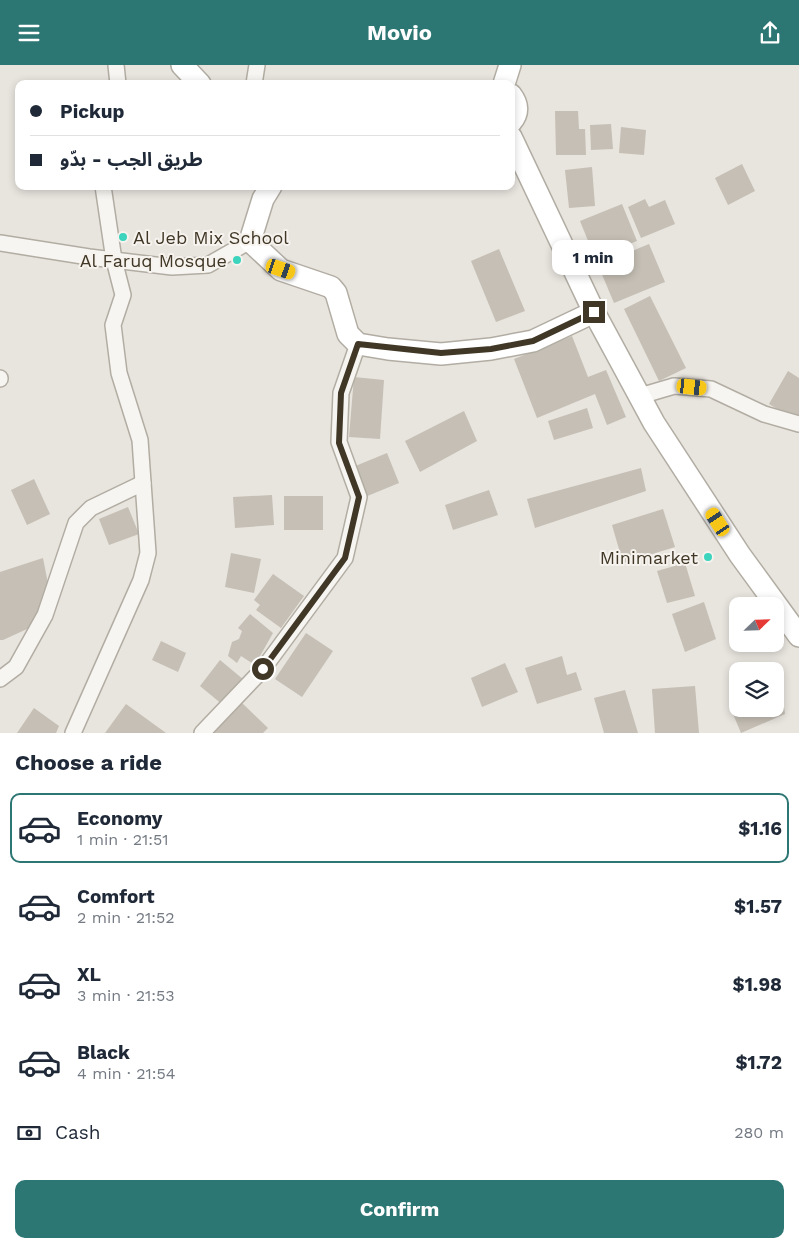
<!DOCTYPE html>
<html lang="en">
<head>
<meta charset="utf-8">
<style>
	:root { --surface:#fff; --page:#f6f6f7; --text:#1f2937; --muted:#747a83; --line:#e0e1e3; --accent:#2c7673 }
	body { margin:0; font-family:"Work Sans","Noto Sans Arabic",sans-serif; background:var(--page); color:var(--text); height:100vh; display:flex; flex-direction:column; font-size:19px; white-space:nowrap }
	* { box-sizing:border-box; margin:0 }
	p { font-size:16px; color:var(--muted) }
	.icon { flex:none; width:28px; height:28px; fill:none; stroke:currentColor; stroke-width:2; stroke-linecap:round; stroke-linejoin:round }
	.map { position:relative; height:668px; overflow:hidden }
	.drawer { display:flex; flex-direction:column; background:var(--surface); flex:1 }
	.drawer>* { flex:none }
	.guide { position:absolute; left:15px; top:15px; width:500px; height:110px; border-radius:10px; box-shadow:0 2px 8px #0003; display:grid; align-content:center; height:110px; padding:0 15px; background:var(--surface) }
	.needle { width:32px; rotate:67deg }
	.controls { position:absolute; left:729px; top:532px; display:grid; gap:10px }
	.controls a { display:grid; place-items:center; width:55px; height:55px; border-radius:10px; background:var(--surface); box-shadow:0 2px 8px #0003; font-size:25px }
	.end { position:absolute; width:22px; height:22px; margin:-11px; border:6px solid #403726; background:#fff; box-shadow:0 0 0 2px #fff }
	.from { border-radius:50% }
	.bubble { position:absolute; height:35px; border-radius:10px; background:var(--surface); box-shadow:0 2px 8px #0003; font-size:16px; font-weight:700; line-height:35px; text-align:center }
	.car { position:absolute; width:15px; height:30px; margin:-15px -8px; border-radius:6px; box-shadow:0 0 4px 1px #0007; background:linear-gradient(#f5c518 24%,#345 0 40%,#f5c518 0 76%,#345 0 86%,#f5c518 0) }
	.guide b { display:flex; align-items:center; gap:18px; height:48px; font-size:19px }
	.guide b+b { border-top:1px solid var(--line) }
	.guide i { width:12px; height:12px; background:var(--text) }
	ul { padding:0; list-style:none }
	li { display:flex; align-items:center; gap:15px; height:70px; margin:0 10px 8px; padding:0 5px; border:2px solid transparent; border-radius:10px }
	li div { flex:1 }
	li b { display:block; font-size:19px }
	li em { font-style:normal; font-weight:700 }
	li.selected { border-color:var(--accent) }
	li>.icon { width:45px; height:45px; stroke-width:1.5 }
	h2 { padding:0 15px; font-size:22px; line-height:60px }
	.pay { display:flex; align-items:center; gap:12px; height:55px; padding:0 15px; font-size:19px }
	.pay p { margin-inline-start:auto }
	.cta { display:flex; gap:10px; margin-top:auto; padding:10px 15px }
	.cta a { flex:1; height:58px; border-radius:10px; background:var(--accent); color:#fff; font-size:20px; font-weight:700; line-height:58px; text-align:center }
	header { display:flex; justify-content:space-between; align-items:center; height:65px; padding:0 15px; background:var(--accent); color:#fff; font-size:22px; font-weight:700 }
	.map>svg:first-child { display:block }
</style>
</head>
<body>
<header><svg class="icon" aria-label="menu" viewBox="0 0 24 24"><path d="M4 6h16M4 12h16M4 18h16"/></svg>Movio<svg class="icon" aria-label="share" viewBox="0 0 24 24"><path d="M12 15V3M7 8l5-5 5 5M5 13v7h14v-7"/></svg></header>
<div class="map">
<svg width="799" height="668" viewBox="0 0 799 668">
	<rect width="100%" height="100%" fill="#e8e4de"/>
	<g fill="#c5bfb5">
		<path d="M555,46H578L579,64H585L586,90H556Z"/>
		<path d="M611,59L613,84L591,85L590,60Z"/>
		<path d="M621,62L646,65L644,90L619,88Z"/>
		<path d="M742,99L755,126L728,140L715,113Z"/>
		<path d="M592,102L595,141L569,143L565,105Z"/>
		<path d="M645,134L649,142L665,135L675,159L641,173L628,142Z"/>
		<path d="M622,139L637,176L595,193L580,156Z"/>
		<path d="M649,179L665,217L614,238L598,200Z"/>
		<path d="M499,184L525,246L496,257L471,196Z"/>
		<path d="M650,231L686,303L659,316L624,244Z"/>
		<path d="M572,271L588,312L606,305L626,352L607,360L595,329L537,353L514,294Z"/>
		<path d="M788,306L799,313V357L769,339Z"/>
		<path d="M354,312L384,315L380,374L349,372Z"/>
		<path d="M587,343L593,363L554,375L548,356Z"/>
		<path d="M464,346L477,376L420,407L405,376Z"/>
		<path d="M387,388L399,418L365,432L353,402Z"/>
		<path d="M641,403L646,426L535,463L527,434Z"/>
		<path d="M34,414L50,449L27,460L11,425Z"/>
		<path d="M489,425L498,450L453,465L445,440Z"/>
		<path d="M272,430L274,460L235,463L233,432Z"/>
		<rect x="284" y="431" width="39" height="34"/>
		<path d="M128,442L139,469L109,480L99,454Z"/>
		<path d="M663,444L675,482L623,498L612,460Z"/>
		<path d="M231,488L261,494L254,528L225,522Z"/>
		<path d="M43,493L49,524L38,559L3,575H0V507Z"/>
		<path d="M685,498L695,531L667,538L657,506Z"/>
		<path d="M273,509L304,531L281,563L256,545L260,540L254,535Z"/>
		<path d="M704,537L716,574L685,587L672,549Z"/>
		<path d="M250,549L273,568L255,600L241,591L237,598L228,591L232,577L239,574L242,566L238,563Z"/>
		<path d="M306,568L333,586L302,632L275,614Z"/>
		<path d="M161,576L186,588L178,607L152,595Z"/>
		<path d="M562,591L567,610L576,607L582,625L537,639L525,603Z"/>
		<path d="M220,595L244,615L223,640L200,621Z"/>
		<path d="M505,598L518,627L482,642L471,613Z"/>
		<path d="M695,621L699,668H655L652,624Z"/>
		<path d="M625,625L638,668H604L594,633Z"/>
		<path d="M782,627L785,649L741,668L733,649L745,644H775V630Z"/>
		<path d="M241,637L268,663L263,668H211Z"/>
		<path d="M126,639L166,668H105Z"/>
		<path d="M34,643L59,661L56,668H17Z"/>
	</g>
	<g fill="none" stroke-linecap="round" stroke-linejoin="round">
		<g stroke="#b2ada3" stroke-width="18">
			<g id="street">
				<path d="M116,0L118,19"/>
				<path d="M254,19L257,0"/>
				<path d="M0,178L89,192L172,202L208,200L250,176"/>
				<path d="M0,314V313"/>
				<path d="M640,331L674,321L711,324L764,349L799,359"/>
				<path d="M0,614L16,602L45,550L76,458L91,443L143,418"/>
				<path d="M73,668L141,515L148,488L140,375L119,308L113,260L123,230L114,195L103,121"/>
				<path d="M202,668L263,604L345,493L359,432L339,377L341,328L358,279"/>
			</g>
		</g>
		<g stroke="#b2ada3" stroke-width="24">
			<g id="secondary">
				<path d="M182,0L200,19"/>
				<path d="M504,19L510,0"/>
				<path d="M511,30C518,39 519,48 511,57"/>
				<path d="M511,72L594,247L654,358L740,490L799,571"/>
				<path d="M271,121L263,134L250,176L281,205L331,222L336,228L348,269L358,279L388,284L441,289L491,284L533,276L594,247"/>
			</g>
		</g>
		<use href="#street" stroke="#f7f5f1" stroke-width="15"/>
		<use href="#secondary" stroke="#fff" stroke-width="21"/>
	</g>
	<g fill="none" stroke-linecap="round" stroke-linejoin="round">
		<path stroke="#403726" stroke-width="6" d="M263,604L345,493L359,432L339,378L341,328L358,279L441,288L491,284L533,276L594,247"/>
	</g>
	<g fill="#3cd4bd" stroke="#f6f2ee" stroke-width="2">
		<circle cx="123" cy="172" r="5"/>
		<circle cx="237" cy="195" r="5"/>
		<circle cx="708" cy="492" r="5"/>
	</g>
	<g text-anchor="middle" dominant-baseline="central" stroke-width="4" stroke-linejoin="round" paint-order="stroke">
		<g font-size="18" fill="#403726" stroke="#f6f2ee" text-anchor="end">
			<text x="133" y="172" text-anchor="start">Al Jeb Mix School</text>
			<text x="227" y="195">Al Faruq Mosque</text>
			<text x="698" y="492">Minimarket</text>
		</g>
	</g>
</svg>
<div class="controls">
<a><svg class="needle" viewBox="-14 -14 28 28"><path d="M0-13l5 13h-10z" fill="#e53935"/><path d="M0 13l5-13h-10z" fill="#747a83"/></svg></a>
<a><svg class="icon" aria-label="layers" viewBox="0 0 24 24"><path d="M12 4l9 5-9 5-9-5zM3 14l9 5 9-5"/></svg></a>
</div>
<i class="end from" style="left:263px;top:604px"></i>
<i class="end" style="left:594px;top:247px"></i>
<div class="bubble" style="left:552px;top:175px;width:82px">1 min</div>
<i class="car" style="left:281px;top:204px;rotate:109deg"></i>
<i class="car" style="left:692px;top:322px;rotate:96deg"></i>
<i class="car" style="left:718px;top:457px;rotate:327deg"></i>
<div class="guide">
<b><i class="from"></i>Pickup</b>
<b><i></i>طريق الجب - بدّو</b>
</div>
</div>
<section class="drawer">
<h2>Choose a ride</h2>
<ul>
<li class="selected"><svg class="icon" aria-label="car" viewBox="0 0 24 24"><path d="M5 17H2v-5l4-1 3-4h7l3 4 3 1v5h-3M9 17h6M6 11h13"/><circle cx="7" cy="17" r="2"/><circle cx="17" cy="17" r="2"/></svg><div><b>Economy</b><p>1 min · 21:51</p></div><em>$1.16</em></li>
<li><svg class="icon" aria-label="car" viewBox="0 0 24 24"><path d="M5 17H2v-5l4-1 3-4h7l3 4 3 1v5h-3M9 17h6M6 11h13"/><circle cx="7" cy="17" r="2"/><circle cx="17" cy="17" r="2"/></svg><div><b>Comfort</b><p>2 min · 21:52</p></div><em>$1.57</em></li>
<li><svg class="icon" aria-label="car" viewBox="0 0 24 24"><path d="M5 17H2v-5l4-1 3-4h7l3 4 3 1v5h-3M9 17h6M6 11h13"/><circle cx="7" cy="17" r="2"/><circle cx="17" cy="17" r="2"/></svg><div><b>XL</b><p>3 min · 21:53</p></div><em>$1.98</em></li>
<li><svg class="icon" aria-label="car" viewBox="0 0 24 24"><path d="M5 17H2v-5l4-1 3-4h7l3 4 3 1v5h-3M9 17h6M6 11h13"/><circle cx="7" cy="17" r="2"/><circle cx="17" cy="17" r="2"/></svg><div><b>Black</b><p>4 min · 21:54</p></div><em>$1.72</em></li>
</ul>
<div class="pay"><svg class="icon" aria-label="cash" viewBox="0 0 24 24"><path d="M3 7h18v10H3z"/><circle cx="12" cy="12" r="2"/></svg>Cash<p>280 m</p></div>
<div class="cta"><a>Confirm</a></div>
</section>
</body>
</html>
